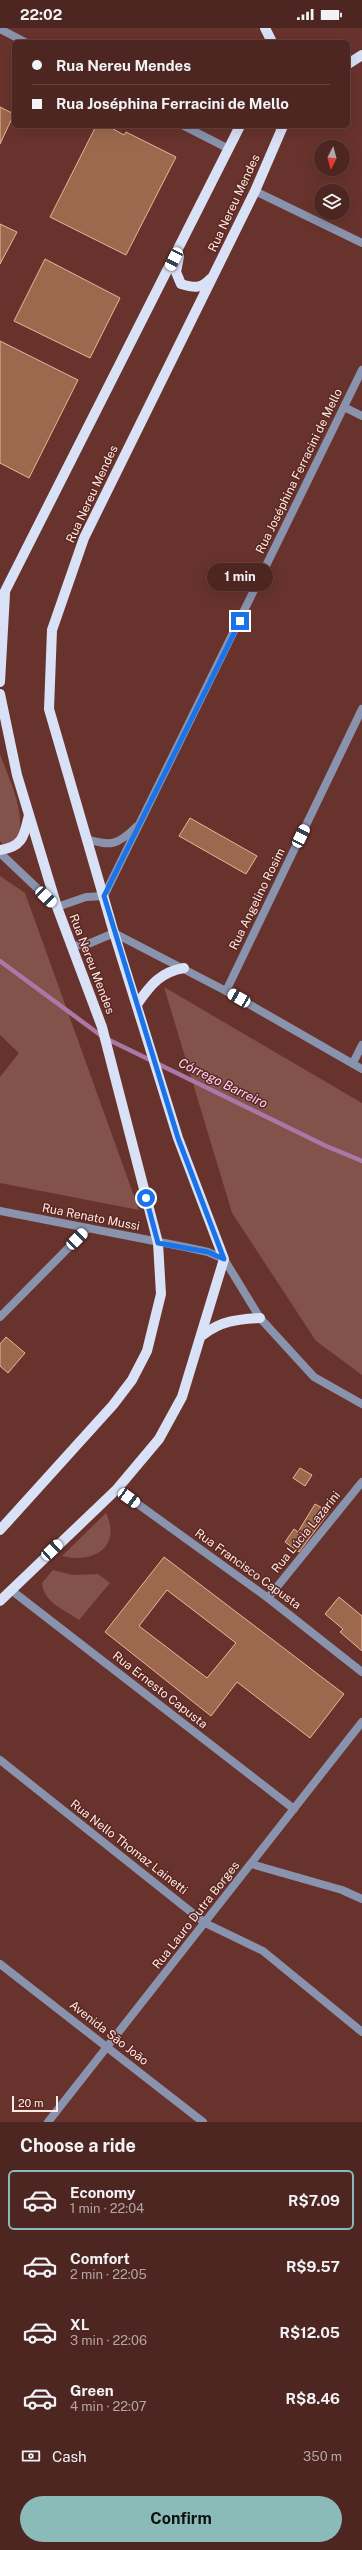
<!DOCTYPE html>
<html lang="en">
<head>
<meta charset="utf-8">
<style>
	:root { --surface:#4e2621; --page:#58322e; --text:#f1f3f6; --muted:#b3a5a5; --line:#65433f; --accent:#8bbbb9 }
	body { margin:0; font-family:"Public Sans",sans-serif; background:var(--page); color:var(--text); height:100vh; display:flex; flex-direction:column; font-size:15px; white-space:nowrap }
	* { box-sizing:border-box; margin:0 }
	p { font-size:13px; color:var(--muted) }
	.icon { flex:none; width:22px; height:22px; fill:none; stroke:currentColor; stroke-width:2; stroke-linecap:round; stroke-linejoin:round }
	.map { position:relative; height:2094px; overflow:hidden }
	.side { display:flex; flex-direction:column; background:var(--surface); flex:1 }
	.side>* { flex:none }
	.banner { position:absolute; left:12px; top:12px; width:338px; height:88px; border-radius:6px; box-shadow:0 4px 16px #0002,0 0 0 1px var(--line); display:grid; align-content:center; height:88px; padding:0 20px; background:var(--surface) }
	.needle { width:26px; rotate:186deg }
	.fabs { position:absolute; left:314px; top:112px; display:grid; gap:8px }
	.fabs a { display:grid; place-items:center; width:36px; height:36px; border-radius:50%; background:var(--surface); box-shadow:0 4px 16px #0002,0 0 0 1px var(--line); font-size:20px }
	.scale { position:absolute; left:12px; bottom:10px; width:46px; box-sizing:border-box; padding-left:4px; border:2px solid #fee9e5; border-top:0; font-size:11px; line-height:14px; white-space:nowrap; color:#fee9e5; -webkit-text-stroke:3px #5c2822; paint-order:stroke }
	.end { position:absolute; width:18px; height:18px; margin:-9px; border:5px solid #1a73e8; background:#fff; box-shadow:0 0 0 2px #fff }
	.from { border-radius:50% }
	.bubble { position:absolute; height:28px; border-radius:14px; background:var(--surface); box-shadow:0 4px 16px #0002,0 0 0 1px var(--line); font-size:13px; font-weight:700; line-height:28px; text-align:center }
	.car { position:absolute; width:12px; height:24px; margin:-12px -6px; border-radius:5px; box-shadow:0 0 3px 1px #0007; background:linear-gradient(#fff 24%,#345 0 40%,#fff 0 76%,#345 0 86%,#fff 0) }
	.banner b { display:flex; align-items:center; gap:14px; height:38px; font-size:15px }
	.banner b+b { border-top:1px solid var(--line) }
	.banner i { width:10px; height:10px; background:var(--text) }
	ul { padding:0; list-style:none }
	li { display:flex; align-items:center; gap:12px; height:60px; margin:0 8px 6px; padding:0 12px; border:2px solid transparent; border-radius:6px }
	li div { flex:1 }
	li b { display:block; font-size:15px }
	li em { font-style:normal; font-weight:700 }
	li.on { border-color:var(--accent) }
	li>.icon { width:36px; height:36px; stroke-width:1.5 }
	h2 { padding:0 20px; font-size:18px; line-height:48px }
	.pay { display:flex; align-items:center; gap:10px; height:44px; padding:0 20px; font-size:15px }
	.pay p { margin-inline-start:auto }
	.action { display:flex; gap:8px; margin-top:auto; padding:8px 20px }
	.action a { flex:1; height:46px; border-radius:24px; background:var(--accent); color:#111; font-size:16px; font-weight:700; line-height:46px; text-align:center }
	.status { display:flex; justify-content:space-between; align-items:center; height:28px; padding:0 20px; background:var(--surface); direction:ltr }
	.status svg { height:11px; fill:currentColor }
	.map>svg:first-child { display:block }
</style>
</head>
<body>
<div class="status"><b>22:02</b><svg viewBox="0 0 49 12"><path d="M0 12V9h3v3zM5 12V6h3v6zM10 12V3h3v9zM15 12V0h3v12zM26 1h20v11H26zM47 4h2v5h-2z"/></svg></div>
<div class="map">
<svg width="362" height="2094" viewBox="0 0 362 2094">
	<rect width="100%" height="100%" fill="#68332c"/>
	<g fill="#83524b">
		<path d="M0,726C9,752 26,783 18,810L4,817L0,813Z"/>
		<path d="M0,848L25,865L139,1182L0,1155V1049L19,1025L0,1007Z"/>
		<path d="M164,959L362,1075V1347L316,1313L232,1185Z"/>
		<path d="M106,1485C122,1519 93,1536 62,1528Z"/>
		<path d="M53,1542L73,1547L98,1546L110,1555L79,1592C65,1582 43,1574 42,1555Z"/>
	</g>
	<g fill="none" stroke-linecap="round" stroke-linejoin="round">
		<path stroke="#aa78a6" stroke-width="4.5" d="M0,933L103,1009L326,1118L362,1133"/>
	</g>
	<g fill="#9d694e" stroke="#edb496" fill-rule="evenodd">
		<path d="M0,79L14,86L0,116Z"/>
		<path d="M96,98H108L124,107L126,104L176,129L126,227L50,189Z"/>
		<path d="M0,196L17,204L0,236Z"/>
		<path d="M45,231L120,270L90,330L14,293Z"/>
		<path d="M0,313L78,352L29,450L0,435Z"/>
		<path d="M190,790L257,828L246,846L179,808Z"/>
		<path d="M6,1309L25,1325L8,1345L0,1338V1316Z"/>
		<path d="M300,1440L312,1447L305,1458L293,1450Z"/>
		<path d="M315,1476L329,1484L299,1524L285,1514L294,1501L298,1504Z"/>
		<path d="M164,1529L344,1666L310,1710L237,1654L211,1688L105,1604ZM167,1562L236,1615L207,1650L139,1598Z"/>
		<path d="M339,1569L362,1588V1623L340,1604L343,1601L325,1586Z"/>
	</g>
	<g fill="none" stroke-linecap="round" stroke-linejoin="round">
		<g stroke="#8993ad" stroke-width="8">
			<path d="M0,1L25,14"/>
			<path d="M184,98L229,121"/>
			<path d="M255,163L362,215"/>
			<path d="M344,379L362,388"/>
			<path d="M86,811C111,818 117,818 136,799"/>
			<path d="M0,825L57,879L86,869L104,868L362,342"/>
			<path d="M72,918L88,916L114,905L226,963L362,1041"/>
			<path d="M226,963L362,681"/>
			<path d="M353,1035L362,1017"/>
			<path d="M0,1183L185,1219L208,1224L224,1231L260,1290L314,1349L362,1376"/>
			<path d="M0,1289L88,1200"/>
			<path d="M117,1461L268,1570L362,1644"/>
			<path d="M11,1562L294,1781"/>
			<path d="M268,1570L362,1454"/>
			<path d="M0,1732L205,1895L263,1923L362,2004"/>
			<path d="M251,1836L342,1862L362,1871"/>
			<path d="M0,1936L203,2094"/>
			<path d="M48,2094L362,1694"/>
		</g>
		<g stroke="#d9e1f6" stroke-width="10">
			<path d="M265,0L272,14"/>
			<path d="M348,36L362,27"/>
			<path d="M179,228L176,244L181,256C194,260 201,261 210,251"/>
			<path d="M0,573L240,98"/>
			<path d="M0,654L5,566"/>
			<path d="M0,666L17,747L57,879L102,999L158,1215L161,1266L147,1323L132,1352L113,1377L0,1502"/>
			<path d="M0,822C23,819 24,808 29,787"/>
			<path d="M138,975C151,956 161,944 184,940"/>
			<path d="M203,1307C220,1293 238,1291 260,1290"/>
			<path d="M0,1573L117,1461L159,1411L182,1369L224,1231L178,1110L114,905L49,681L52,602L84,510L255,163L283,98"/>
		</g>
	</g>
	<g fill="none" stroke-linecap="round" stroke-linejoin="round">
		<path stroke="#1a73e8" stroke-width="5" d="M146,1170L158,1215L208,1224L224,1231L178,1110L104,868L240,593"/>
	</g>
	<g text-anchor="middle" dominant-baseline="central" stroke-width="3" stroke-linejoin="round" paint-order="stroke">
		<g font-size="12" fill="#fee9e5" stroke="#5c2822">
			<text transform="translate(234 175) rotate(-65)">Rua Nereu Mendes</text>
			<text transform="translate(299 443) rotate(-64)">Rua Joséphina Ferracini de Mello</text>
			<text transform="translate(92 466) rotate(-65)">Rua Nereu Mendes</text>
			<text transform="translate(257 871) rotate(-64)">Rua Angelino Rosim</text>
			<text transform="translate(92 936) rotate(69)">Rua Nereu Mendes</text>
			<text transform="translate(91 1189) rotate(11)">Rua Renato Mussi</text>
			<text transform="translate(306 1504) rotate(-51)">Rua Lúcia Lazarini</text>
			<text transform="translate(248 1541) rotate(36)">Rua Francisco Capusta</text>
			<text transform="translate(160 1662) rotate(38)">Rua Ernesto Capusta</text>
			<text transform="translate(129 1819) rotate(38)">Rua Nello Thomaz Lainetti</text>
			<text transform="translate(196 1887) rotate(-52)">Rua Lauro Dutra Borges</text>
			<text transform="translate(109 2005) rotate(38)">Avenida São João</text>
		</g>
		<g font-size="13" font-style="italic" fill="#fed3fb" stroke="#5c2822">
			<text transform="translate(223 1055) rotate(26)">Córrego Barreiro</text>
		</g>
	</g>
</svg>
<div class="fabs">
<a><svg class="needle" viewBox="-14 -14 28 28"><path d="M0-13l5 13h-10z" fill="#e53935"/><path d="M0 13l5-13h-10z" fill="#b3a5a5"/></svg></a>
<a><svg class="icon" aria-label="layers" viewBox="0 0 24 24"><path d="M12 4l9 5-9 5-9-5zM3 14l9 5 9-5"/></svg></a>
</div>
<div class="scale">20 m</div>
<i class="end from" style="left:146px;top:1170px"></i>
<i class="end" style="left:240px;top:593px"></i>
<div class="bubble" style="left:207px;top:535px;width:66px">1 min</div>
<i class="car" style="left:174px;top:231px;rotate:207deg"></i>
<i class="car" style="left:301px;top:808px;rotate:26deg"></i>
<i class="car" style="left:46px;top:869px;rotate:134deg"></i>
<i class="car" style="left:239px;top:970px;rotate:300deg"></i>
<i class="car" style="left:77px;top:1211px;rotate:45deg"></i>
<i class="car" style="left:129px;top:1470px;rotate:126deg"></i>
<i class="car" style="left:52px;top:1522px;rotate:47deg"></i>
<div class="banner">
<b><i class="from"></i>Rua Nereu Mendes</b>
<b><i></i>Rua Joséphina Ferracini de Mello</b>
</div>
</div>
<section class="side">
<h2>Choose a ride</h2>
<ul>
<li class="on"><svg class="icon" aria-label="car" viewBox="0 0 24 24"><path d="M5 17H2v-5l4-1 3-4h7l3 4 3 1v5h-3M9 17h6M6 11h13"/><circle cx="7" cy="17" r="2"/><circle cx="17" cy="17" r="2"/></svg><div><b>Economy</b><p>1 min · 22:04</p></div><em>R$7.09</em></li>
<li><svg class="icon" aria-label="car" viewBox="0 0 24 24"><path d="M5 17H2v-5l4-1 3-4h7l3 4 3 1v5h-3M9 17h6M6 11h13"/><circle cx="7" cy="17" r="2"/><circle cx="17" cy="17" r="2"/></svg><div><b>Comfort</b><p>2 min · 22:05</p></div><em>R$9.57</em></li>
<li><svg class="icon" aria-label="car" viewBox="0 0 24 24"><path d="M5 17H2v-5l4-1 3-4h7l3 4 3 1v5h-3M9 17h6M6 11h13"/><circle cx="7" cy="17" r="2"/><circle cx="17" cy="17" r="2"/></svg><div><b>XL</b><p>3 min · 22:06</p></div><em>R$12.05</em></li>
<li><svg class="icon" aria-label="car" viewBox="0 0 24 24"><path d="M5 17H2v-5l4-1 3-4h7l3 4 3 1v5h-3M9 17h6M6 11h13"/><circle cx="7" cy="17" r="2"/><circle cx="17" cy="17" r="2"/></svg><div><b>Green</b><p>4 min · 22:07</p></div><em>R$8.46</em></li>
</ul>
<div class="pay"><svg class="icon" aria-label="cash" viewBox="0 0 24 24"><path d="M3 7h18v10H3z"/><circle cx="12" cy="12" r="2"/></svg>Cash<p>350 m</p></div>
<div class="action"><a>Confirm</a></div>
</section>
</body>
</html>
